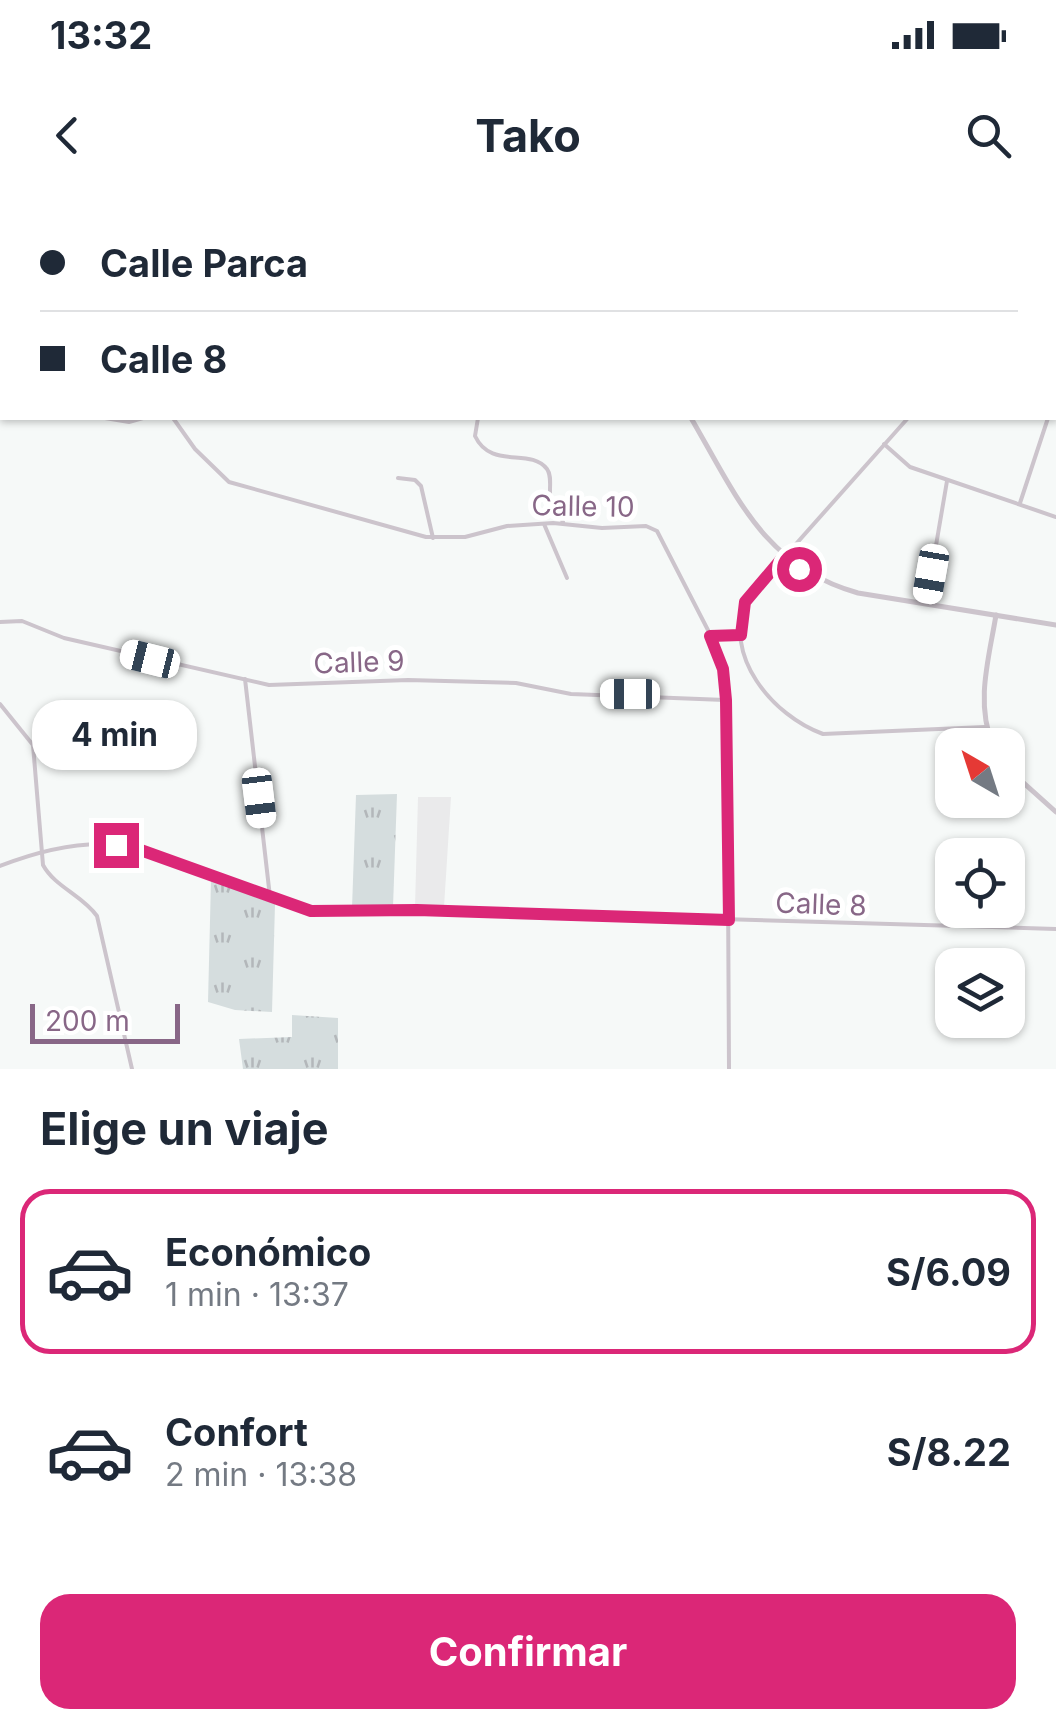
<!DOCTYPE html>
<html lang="es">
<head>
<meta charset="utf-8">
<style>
	:root { --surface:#fff; --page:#f2f2f3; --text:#1f2937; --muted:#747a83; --line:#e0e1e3; --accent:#db2777 }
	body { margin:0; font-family:Inter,sans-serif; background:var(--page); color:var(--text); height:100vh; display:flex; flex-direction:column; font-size:38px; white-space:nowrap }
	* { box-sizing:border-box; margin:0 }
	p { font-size:32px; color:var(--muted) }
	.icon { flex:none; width:55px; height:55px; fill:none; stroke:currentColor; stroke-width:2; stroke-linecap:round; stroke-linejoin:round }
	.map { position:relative; height:869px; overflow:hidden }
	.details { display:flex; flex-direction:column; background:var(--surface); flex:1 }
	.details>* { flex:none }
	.top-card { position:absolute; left:0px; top:0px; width:1058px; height:220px; box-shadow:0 2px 8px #0004; display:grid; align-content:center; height:220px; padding:0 40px; background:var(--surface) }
	.needle { width:65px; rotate:321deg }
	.tools { position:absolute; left:935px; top:528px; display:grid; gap:20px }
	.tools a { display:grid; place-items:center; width:90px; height:90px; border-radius:20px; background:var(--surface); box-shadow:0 2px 8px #0004; font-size:50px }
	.scale { position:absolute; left:30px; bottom:25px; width:150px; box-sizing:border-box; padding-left:10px; border:5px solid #886787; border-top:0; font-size:28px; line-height:35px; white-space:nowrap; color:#886787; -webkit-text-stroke:8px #fff; paint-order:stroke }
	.end { position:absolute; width:45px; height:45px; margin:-22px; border:12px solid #db2777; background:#fff; box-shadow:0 0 0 5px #fff }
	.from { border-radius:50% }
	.bubble { position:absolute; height:70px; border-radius:30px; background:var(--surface); box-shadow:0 2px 8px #0004; font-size:32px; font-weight:700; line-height:70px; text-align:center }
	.car { position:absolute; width:30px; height:60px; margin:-30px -15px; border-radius:12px; box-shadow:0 0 8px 2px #0007; background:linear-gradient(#fff 24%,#345 0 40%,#fff 0 76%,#345 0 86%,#fff 0) }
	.top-card b { display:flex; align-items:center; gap:35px; height:95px; font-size:38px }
	.top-card b+b { border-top:2px solid var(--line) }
	.top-card i { width:25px; height:25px; background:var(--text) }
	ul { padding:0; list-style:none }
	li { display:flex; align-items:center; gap:30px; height:165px; margin:0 20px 15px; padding:0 20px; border:5px solid transparent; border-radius:30px }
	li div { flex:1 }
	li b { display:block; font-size:38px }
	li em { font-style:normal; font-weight:700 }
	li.current { border-color:var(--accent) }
	li>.icon { width:90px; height:90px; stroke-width:1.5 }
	h2 { padding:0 40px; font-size:45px; line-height:120px }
	.button { display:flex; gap:20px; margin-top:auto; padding:20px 40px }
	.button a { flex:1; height:115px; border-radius:30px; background:var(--accent); color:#fff; font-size:40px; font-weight:700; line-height:115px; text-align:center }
	.status { display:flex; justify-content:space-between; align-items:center; height:70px; padding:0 50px; background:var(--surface); direction:ltr }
	.status svg { height:28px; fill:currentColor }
	header { display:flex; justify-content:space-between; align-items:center; height:130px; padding:0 40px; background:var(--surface); font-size:45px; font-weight:700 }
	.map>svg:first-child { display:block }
</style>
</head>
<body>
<div class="status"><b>13:32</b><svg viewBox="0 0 49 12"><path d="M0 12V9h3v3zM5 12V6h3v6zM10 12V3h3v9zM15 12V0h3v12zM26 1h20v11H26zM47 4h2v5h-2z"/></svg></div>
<header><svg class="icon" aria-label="back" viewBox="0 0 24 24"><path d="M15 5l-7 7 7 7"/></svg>Tako<svg class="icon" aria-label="search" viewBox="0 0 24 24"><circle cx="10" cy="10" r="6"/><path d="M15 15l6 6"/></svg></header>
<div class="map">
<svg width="1056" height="869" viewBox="0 0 1056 869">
	<defs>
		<pattern id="grass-tufts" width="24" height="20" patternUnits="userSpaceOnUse" patternTransform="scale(2.5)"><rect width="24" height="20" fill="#d5ddde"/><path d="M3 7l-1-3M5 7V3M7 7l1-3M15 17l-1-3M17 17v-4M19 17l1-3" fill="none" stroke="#b3b7ba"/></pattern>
	</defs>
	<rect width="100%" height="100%" fill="#f6f9f8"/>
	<path fill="#eaeaeb" d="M418,597H451L444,707H415Z"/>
	<g fill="url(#grass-tufts)">
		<path d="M397,594L393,707L352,708L356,595Z"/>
		<path d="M211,680L275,704L272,812L235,810L208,802Z"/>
		<path d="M292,815L338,818V869H243L239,839L292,837Z"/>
	</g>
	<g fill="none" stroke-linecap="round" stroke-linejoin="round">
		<g stroke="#ccc4cc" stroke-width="4">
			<path d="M30,0L32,2"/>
			<path d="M207,0L209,2"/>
			<path d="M930,0L933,2"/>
			<path d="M983,0L992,2"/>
			<path d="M81,2L88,0"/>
			<path d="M1055,44H1056"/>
			<path d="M1055,134H1056"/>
			<path d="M0,150L2,152"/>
			<path d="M105,218L129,222L143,218"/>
			<path d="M173,218L195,249L229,282L426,337H465L507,326L553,323L602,328L646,326L657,331L711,436L723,469L727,500L729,869"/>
			<path d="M478,218L475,236C491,270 530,247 547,269C553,277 548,291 551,301C554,309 559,315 563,322"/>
			<path d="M908,218L747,399C721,455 773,516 823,534L985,527"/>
			<path d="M884,244L910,267L1056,317"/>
			<path d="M398,278L415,280L421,286L433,338"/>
			<path d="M1020,303L1048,218"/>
			<path d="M544,324L567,378"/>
			<path d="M926,404L947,281"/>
			<path d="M0,422L22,421L64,438L269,485L408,480L516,483L571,494L725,500"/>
			<path d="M711,436L741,435"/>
			<path d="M245,479L270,697"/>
			<path d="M0,504L33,545L43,665C55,687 82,695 97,716L132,869"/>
			<path d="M0,666C41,650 91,638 135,648L304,710H417L1056,729"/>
		</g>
		<g stroke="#ccc4cc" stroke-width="5">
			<path d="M802,0L805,2"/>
			<path d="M739,2L742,0"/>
			<path d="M1055,198L1056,199"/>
			<path d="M691,218C736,295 764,367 858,393L1056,425"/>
			<path d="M993,545C975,503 989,458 996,415"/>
			<path d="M1008,569L1056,612"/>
		</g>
	</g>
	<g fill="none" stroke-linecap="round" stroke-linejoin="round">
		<path stroke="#db2777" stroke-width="12" d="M116,645L135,648L311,711L417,710L729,720L726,500L723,469L710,436L741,435L745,402L784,356L799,369"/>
	</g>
	<g text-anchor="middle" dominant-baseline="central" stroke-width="10" stroke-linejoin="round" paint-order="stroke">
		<g font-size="28" fill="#886787" stroke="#fff">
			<text transform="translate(583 306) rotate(1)">Calle 10</text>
			<text transform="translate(359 462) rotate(-2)">Calle 9</text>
			<text transform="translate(821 704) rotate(2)">Calle 8</text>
		</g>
	</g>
</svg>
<div class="tools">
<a><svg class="needle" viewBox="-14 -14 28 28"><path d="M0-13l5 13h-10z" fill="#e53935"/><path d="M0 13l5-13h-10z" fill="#747a83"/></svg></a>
<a><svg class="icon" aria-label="locate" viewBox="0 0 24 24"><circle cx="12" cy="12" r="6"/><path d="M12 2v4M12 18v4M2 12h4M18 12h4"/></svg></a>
<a><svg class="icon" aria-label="layers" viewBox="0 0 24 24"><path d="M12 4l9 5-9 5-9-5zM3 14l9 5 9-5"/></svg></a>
</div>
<div class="scale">200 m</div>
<i class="end from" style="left:799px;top:369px"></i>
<i class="end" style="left:116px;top:645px"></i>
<div class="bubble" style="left:32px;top:500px;width:165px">4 min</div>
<i class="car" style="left:931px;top:374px;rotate:190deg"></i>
<i class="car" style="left:150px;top:459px;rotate:284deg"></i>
<i class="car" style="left:630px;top:494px;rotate:270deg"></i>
<i class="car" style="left:259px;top:598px;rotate:173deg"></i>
<div class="top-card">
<b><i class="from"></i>Calle Parca</b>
<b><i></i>Calle 8</b>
</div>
</div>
<section class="details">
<h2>Elige un viaje</h2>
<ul>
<li class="current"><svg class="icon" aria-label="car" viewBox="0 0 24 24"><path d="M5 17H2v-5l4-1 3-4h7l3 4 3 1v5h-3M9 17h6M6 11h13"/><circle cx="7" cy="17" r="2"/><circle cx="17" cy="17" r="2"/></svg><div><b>Económico</b><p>1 min · 13:37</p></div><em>S/6.09</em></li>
<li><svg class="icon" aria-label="car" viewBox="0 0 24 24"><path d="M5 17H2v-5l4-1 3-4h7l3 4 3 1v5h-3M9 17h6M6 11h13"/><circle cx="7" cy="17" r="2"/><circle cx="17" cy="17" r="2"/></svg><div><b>Confort</b><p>2 min · 13:38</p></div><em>S/8.22</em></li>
</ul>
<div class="button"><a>Confirmar</a></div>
</section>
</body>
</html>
